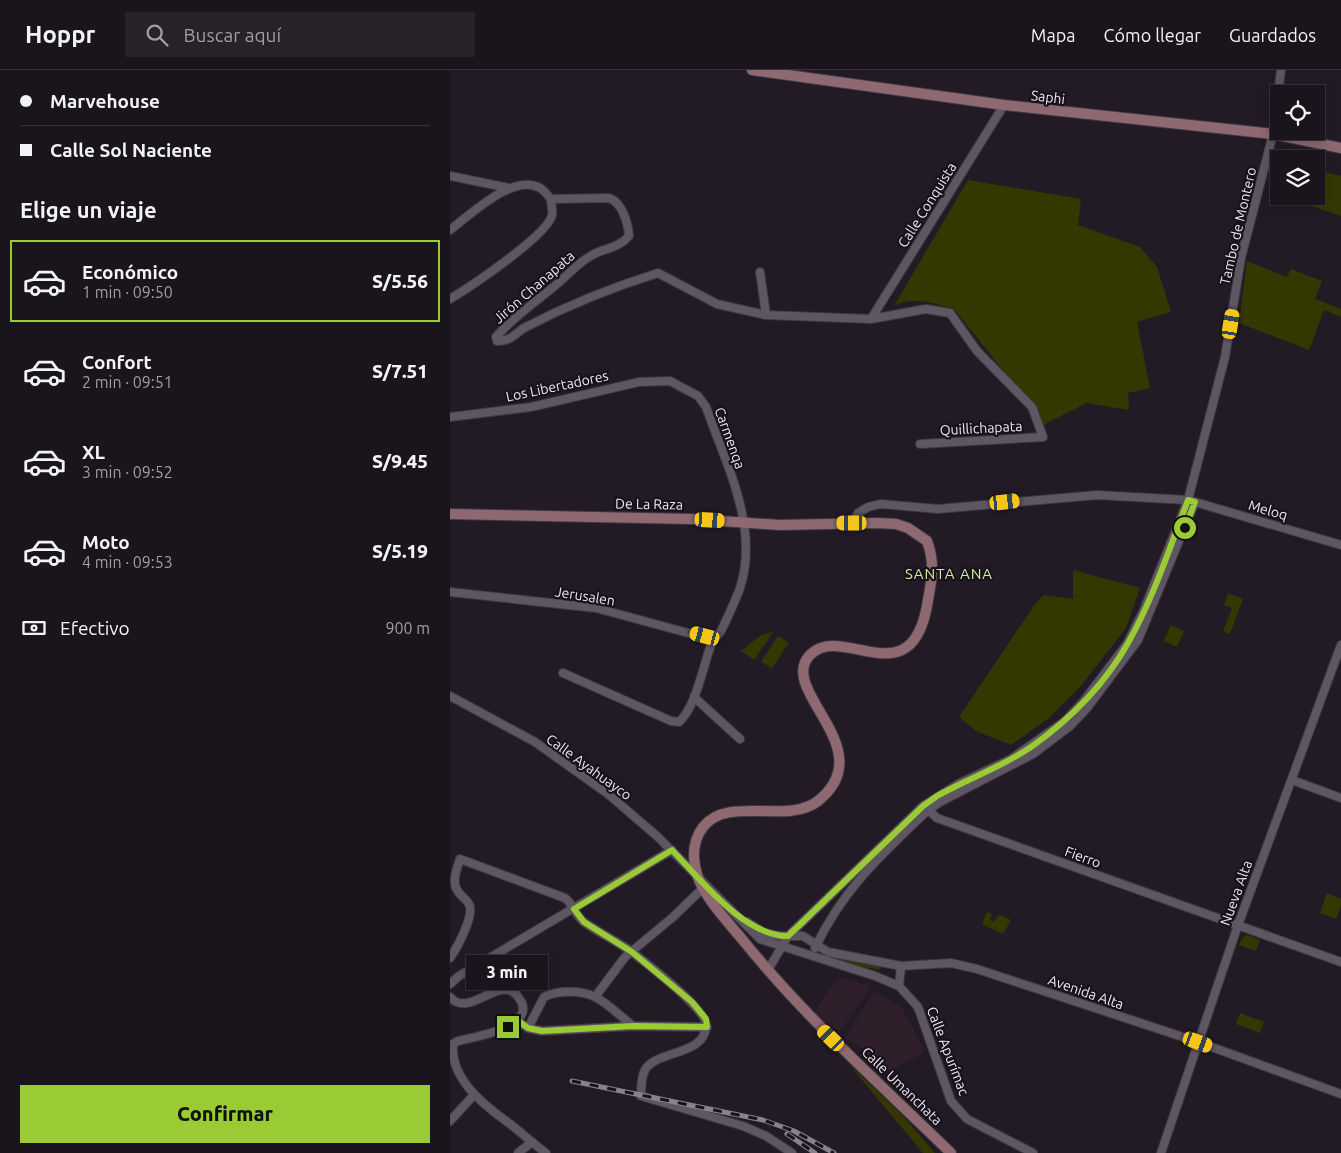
<!DOCTYPE html>
<html lang="es">
<head>
<meta charset="utf-8">
<style>
	:root { --surface:#1a141c; --page:#272129; --text:#f1f3f6; --muted:#9f9ea3; --line:#38333b; --accent:#9acb34 }
	body { margin:0; font-family:Ubuntu,sans-serif; background:var(--page); color:var(--text); height:100vh; display:flex; flex-direction:column; font-size:19px; white-space:nowrap }
	* { box-sizing:border-box; margin:0 }
	p { font-size:16px; color:var(--muted) }
	.icon { flex:none; width:28px; height:28px; fill:none; stroke:currentColor; stroke-width:2; stroke-linecap:round; stroke-linejoin:round }
	.map { position:relative; flex:1; overflow:hidden }
	.drawer { display:flex; flex-direction:column; background:var(--surface); width:450px }
	.drawer>* { flex:none }
	.guide { display:grid; align-content:center; height:110px; padding:0 20px; background:var(--surface) }
	.controls { position:absolute; left:820px; top:15px; display:grid; gap:10px }
	.controls a { display:grid; place-items:center; width:55px; height:55px; border-radius:0px; background:var(--surface); box-shadow:0 2px 12px #0003,0 0 0 1px var(--line); font-size:25px }
	.end { position:absolute; width:22px; height:22px; margin:-11px; border:6px solid #9acb34; background:#111; box-shadow:0 0 0 2px #111 }
	.from { border-radius:50% }
	.bubble { position:absolute; height:35px; border-radius:0px; background:var(--surface); box-shadow:0 2px 12px #0003,0 0 0 1px var(--line); font-size:16px; font-weight:800; line-height:35px; text-align:center }
	.car { position:absolute; width:15px; height:30px; margin:-15px -8px; border-radius:6px; box-shadow:0 0 4px 1px #0007; background:linear-gradient(#f5c518 24%,#345 0 40%,#f5c518 0 76%,#345 0 86%,#f5c518 0) }
	.guide b { display:flex; align-items:center; gap:18px; height:48px; font-size:19px }
	.guide b+b { border-top:1px solid var(--line) }
	.guide i { width:12px; height:12px; background:var(--text) }
	ul { padding:0; list-style:none }
	li { display:flex; align-items:center; gap:15px; height:82px; margin:0 10px 8px; padding:0 10px; border:2px solid transparent; border-radius:0px }
	li div { flex:1 }
	li b { display:block; font-size:19px }
	li em { font-style:normal; font-weight:800 }
	li.current { border-color:var(--accent) }
	li>.icon { width:45px; height:45px; stroke-width:1.5 }
	h2 { padding:0 20px; font-size:22px; line-height:60px }
	.pay { display:flex; align-items:center; gap:12px; height:55px; padding:0 20px; font-size:19px }
	.pay p { margin-inline-start:auto }
	.primary-button { display:flex; gap:10px; margin-top:auto; padding:10px 20px }
	.primary-button a { flex:1; height:58px; border-radius:0px; background:var(--accent); color:#111; font-size:20px; font-weight:800; line-height:58px; text-align:center }
	header { display:flex; align-items:center; gap:30px; box-sizing:border-box; height:70px; padding:0 25px; background:var(--surface); border-bottom:1px solid var(--line) }
	header strong { font-size:24px }
	nav { display:flex; gap:28px; margin-inline-start:auto; font-size:18px }
	.search { width:350px; height:45px; background:var(--page); display:flex; align-items:center; gap:12px; box-sizing:border-box; padding:0 18px; border-radius:0px; color:var(--muted); font-size:19px }
	main { display:flex; flex:1; min-height:0 }
	.map>svg:first-child { display:block }
</style>
</head>
<body>
<header>
<strong>Hoppr</strong>
<div class="search"><svg class="icon" aria-label="search" viewBox="0 0 24 24"><circle cx="10" cy="10" r="6"/><path d="M15 15l6 6"/></svg>Buscar aquí</div>
<nav><a>Mapa</a><a>Cómo llegar</a><a>Guardados</a></nav>
</header>
<main>
<section class="drawer">
<div class="guide">
<b><i class="from"></i>Marvehouse</b>
<b><i></i>Calle Sol Naciente</b>
</div>
<h2>Elige un viaje</h2>
<ul>
<li class="current"><svg class="icon" aria-label="car" viewBox="0 0 24 24"><path d="M5 17H2v-5l4-1 3-4h7l3 4 3 1v5h-3M9 17h6M6 11h13"/><circle cx="7" cy="17" r="2"/><circle cx="17" cy="17" r="2"/></svg><div><b>Económico</b><p>1 min · 09:50</p></div><em>S/5.56</em></li>
<li><svg class="icon" aria-label="car" viewBox="0 0 24 24"><path d="M5 17H2v-5l4-1 3-4h7l3 4 3 1v5h-3M9 17h6M6 11h13"/><circle cx="7" cy="17" r="2"/><circle cx="17" cy="17" r="2"/></svg><div><b>Confort</b><p>2 min · 09:51</p></div><em>S/7.51</em></li>
<li><svg class="icon" aria-label="car" viewBox="0 0 24 24"><path d="M5 17H2v-5l4-1 3-4h7l3 4 3 1v5h-3M9 17h6M6 11h13"/><circle cx="7" cy="17" r="2"/><circle cx="17" cy="17" r="2"/></svg><div><b>XL</b><p>3 min · 09:52</p></div><em>S/9.45</em></li>
<li><svg class="icon" aria-label="car" viewBox="0 0 24 24"><path d="M5 17H2v-5l4-1 3-4h7l3 4 3 1v5h-3M9 17h6M6 11h13"/><circle cx="7" cy="17" r="2"/><circle cx="17" cy="17" r="2"/></svg><div><b>Moto</b><p>4 min · 09:53</p></div><em>S/5.19</em></li>
</ul>
<div class="pay"><svg class="icon" aria-label="cash" viewBox="0 0 24 24"><path d="M3 7h18v10H3z"/><circle cx="12" cy="12" r="2"/></svg>Efectivo<p>900 m</p></div>
<div class="primary-button"><a>Confirmar</a></div>
</section>
<div class="map">
<svg width="891" height="1083" viewBox="0 0 891 1083">
	<rect width="100%" height="100%" fill="#221b25"/>
	<g fill="#2f1f2a">
		<path d="M388,907L421,916L390,962L363,945Z"/>
		<path d="M424,921L452,938L475,982L427,1007L412,978L395,968Z"/>
	</g>
	<g fill="#343800">
		<path d="M870,101L891,106V146L862,136L864,126H866Z"/>
		<path d="M518,110L631,129L628,155L690,177L707,197L721,242L687,252L700,318L678,323L679,340L637,333L591,356L582,337L505,240C488,233 460,226 444,236Z"/>
		<path d="M797,191L837,207L841,199L872,211L865,229L891,239V247L874,240L859,280L789,253Z"/>
		<path d="M623,500L690,518L676,558L630,617L599,648L561,675L526,661L509,647L585,534L594,525L623,529Z"/>
		<path d="M778,523L793,529L780,564L773,561L782,538L774,535Z"/>
		<path d="M721,555L734,561L727,577L714,571Z"/>
		<path d="M323,562L304,590L291,581L311,565Z"/>
		<path d="M328,566L339,573L322,598L311,592Z"/>
		<path d="M877,823L891,829V836L886,849L870,843Z"/>
		<path d="M537,842L542,844L540,849L543,852L550,845L561,850L553,864L532,854Z"/>
		<path d="M797,865L810,870L806,881L789,875L792,868Z"/>
		<path d="M384,887L431,896L430,900L383,891Z"/>
		<path d="M790,943L814,952L810,963L786,954Z"/>
		<path d="M397,992L454,1047L485,1083H473Z"/>
	</g>
	<g fill="none" stroke-linecap="round" stroke-linejoin="round">
		<g stroke="#3d3840" stroke-width="10">
			<g id="street">
				<path d="M0,106L59,118"/>
				<path d="M101,129L159,128C172,132 178,153 179,166C168,179 152,178 139,187C127,194 118,205 107,214C86,232 64,246 46,267L47,271C59,272 65,264 74,258C116,236 163,217 208,203L267,234L316,245L421,249L476,239L500,243L527,281L582,337L593,367L470,374"/>
				<path d="M0,160C20,145 63,103 90,118C94,120 98,126 101,129C101,134 103,140 102,145C98,165 20,217 0,229"/>
				<path d="M310,202L316,245"/>
				<path d="M421,249L554,35"/>
				<path d="M0,347L81,337L189,312L220,311L248,326L256,337C276,394 311,460 289,521C284,533 278,547 272,559C269,565 263,569 261,575C253,596 246,637 229,652L221,651L113,603"/>
				<path d="M403,453L408,443L418,437L431,434L488,439L647,425L738,430L891,475"/>
				<path d="M0,522L146,538L264,570"/>
				<path d="M0,626L85,672L158,724L208,767L310,869L425,906L449,916L468,937L501,1031L517,1049L583,1083"/>
				<path d="M244,627L290,669"/>
				<path d="M842,710L891,728"/>
				<path d="M475,737L487,748L891,892"/>
				<path d="M297,852L314,863L330,866H353L378,882L451,896L501,893L527,899L748,972L891,1024"/>
				<path d="M365,878C393,819 431,785 478,740L490,732L583,684L620,656L637,638L688,570L745,432"/>
				<path d="M0,888C7,878 25,845 19,834C17,830 13,828 11,825C0,815 6,801 10,789L115,828C124,835 125,845 134,852C149,863 167,871 182,882C197,894 258,940 256,956C255,986 206,980 195,1000C191,1007 191,1019 191,1026L293,1056L316,1066L342,1083"/>
				<path d="M318,900L338,866L473,736L510,713L561,689L615,651L633,632L677,574L693,542L738,430L775,287L791,188L823,64L831,0"/>
				<path d="M0,914L9,906L222,780"/>
				<path d="M449,916L451,896"/>
				<path d="M0,927C20,950 51,901 69,928C90,957 24,967 8,971L3,974C0,1009 34,1035 56,1051C70,1061 82,1073 96,1083"/>
				<path d="M145,927L175,887L223,847L253,818"/>
				<path d="M67,951L78,958L92,961L183,956L257,957"/>
				<path d="M78,958L94,927C107,920 132,920 145,927C159,934 171,947 183,956"/>
				<path d="M0,1051L22,1027"/>
				<path d="M68,1083L82,1072"/>
				<path d="M711,1083L788,855L891,575"/>
			</g>
		</g>
		<g stroke="#3d3840" stroke-width="12">
			<g id="secondary">
				<path d="M302,0L554,35L823,64L891,78"/>
				<path d="M0,444L242,449L330,455L427,453L446,454L458,458L477,471C485,492 482,509 478,530C463,631 392,551 360,585C326,620 433,679 368,731C337,755 278,725 253,757C241,773 242,791 249,810C259,833 280,854 296,874C358,950 431,1015 501,1083"/>
			</g>
		</g>
		<use href="#street" stroke="#5e5662" stroke-width="8"/>
		<use href="#secondary" stroke="#8e6972" stroke-width="10"/>
		<g stroke="#89828b" stroke-width="5">
			<g id="rail">
				<path d="M122,1011L313,1050L344,1061L384,1083"/>
				<path d="M337,1064L365,1083"/>
			</g>
		</g>
		<use href="#rail" stroke="#19111c" stroke-width="3" stroke-dasharray="9" stroke-linecap="butt"/>
	</g>
	<g fill="none" stroke-linecap="round" stroke-linejoin="round">
		<path stroke="#9acb34" stroke-width="6" d="M58,957L67,950L78,958L92,961L183,956L257,957L256,949L242,932L182,882L134,852L124,839L222,780C251,810 294,866 338,866L473,736L487,726C517,709 552,697 581,677C619,650 655,614 678,573C703,529 720,477 738,430L745,432L735,458"/>
	</g>
	<g text-anchor="middle" dominant-baseline="central" stroke-width="4.5" stroke-linejoin="round" paint-order="stroke">
		<g font-size="14" fill="#eee8f0" stroke="#19111c">
			<text transform="translate(598 27) rotate(7)">Saphi</text>
			<text transform="translate(477 135) rotate(-58)">Calle Conquista</text>
			<text transform="translate(788 156) rotate(-77)">Tambo de Montero</text>
			<text transform="translate(84 217) rotate(-41)">Jirón Chanapata</text>
			<text transform="translate(107 316) rotate(-12)">Los Libertadores</text>
			<text transform="translate(531 358) rotate(-3)">Quillichapata</text>
			<text transform="translate(280 368) rotate(70)">Carmenqa</text>
			<text transform="translate(199 434) rotate(1)">De La Raza</text>
			<text transform="translate(818 440) rotate(16)">Meloq</text>
			<text transform="translate(135 526) rotate(9)">Jerusalen</text>
			<text transform="translate(139 697) rotate(36)">Calle Ayahuayco</text>
			<text transform="translate(633 787) rotate(20)">Fierro</text>
			<text transform="translate(786 823) rotate(-70)">Nueva Alta</text>
			<text transform="translate(636 922) rotate(19)">Avenida Alta</text>
			<text transform="translate(498 981) rotate(69)">Calle Apurímac</text>
			<text transform="translate(452 1016) rotate(44)">Calle Umanchata</text>
		</g>
		<g font-size="15" letter-spacing="1" fill="#cfeda4" stroke="#19111c">
			<text x="499" y="503">SANTA ANA</text>
		</g>
	</g>
</svg>
<div class="controls">
<a><svg class="icon" aria-label="locate" viewBox="0 0 24 24"><circle cx="12" cy="12" r="6"/><path d="M12 2v4M12 18v4M2 12h4M18 12h4"/></svg></a>
<a><svg class="icon" aria-label="layers" viewBox="0 0 24 24"><path d="M12 4l9 5-9 5-9-5zM3 14l9 5 9-5"/></svg></a>
</div>
<i class="end from" style="left:735px;top:458px"></i>
<i class="end" style="left:58px;top:957px"></i>
<div class="bubble" style="left:16px;top:885px;width:82px">3 min</div>
<i class="car" style="left:781px;top:254px;rotate:9deg"></i>
<i class="car" style="left:555px;top:432px;rotate:84deg"></i>
<i class="car" style="left:260px;top:450px;rotate:93deg"></i>
<i class="car" style="left:402px;top:453px;rotate:270deg"></i>
<i class="car" style="left:255px;top:566px;rotate:285deg"></i>
<i class="car" style="left:381px;top:968px;rotate:314deg"></i>
<i class="car" style="left:748px;top:972px;rotate:110deg"></i>
</div>
</main>
</body>
</html>
